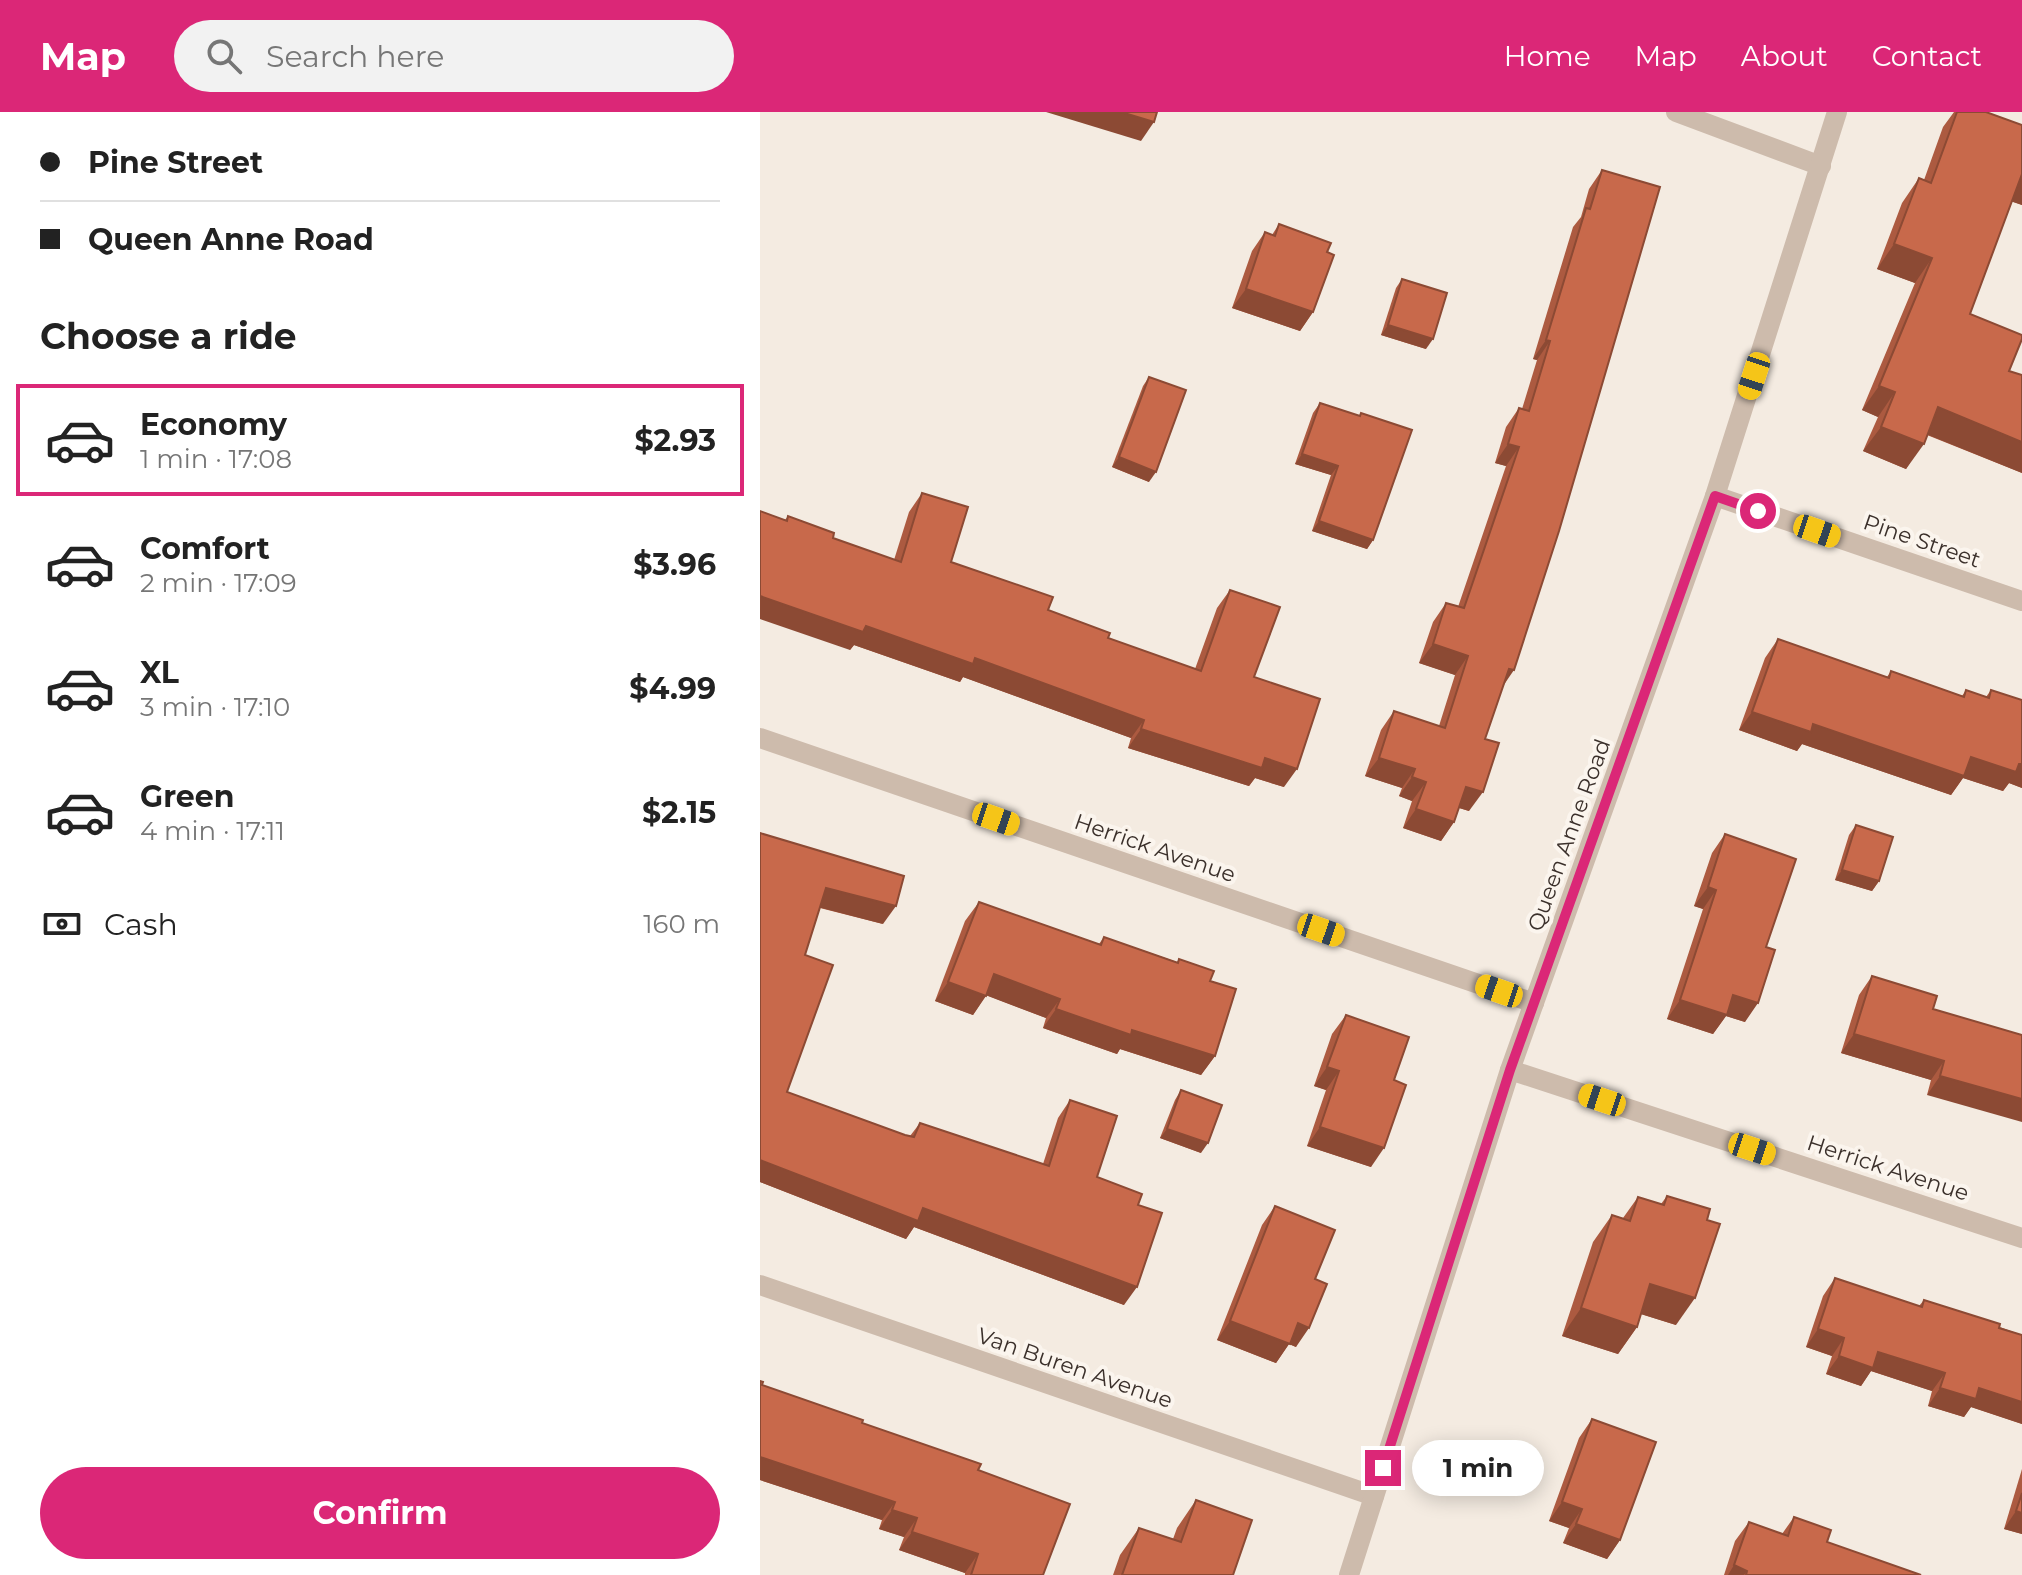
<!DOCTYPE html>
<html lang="en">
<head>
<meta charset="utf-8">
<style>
	:root { --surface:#fff; --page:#f2f2f2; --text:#222; --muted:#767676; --line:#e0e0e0; --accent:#db2777 }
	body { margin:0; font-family:Montserrat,sans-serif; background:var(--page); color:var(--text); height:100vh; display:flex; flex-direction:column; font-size:30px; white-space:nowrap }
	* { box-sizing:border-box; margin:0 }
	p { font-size:26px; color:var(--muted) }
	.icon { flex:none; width:44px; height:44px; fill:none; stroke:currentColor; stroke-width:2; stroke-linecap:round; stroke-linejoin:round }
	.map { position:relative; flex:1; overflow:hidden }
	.panel { display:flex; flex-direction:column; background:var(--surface); width:760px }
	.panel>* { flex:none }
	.guide { display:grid; align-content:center; height:176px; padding:0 40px; background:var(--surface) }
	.end { position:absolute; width:36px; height:36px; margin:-18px; border:10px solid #db2777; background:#fff; box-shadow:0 0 0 4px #fff }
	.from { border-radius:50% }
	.bubble { position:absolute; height:56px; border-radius:28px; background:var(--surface); box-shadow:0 4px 20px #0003; font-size:26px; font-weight:700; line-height:56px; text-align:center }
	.car { position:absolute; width:24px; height:48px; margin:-24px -12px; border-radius:10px; box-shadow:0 0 6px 2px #0007; background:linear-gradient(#f5c518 24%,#345 0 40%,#f5c518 0 76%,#345 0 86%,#f5c518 0) }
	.guide b { display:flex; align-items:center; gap:28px; height:76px; font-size:30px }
	.guide b+b { border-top:2px solid var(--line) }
	.guide i { width:20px; height:20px; background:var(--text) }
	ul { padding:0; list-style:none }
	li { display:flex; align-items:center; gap:24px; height:112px; margin:0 16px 12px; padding:0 24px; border:4px solid transparent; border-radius:0px }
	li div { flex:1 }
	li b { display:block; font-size:30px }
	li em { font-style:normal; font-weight:700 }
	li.on { border-color:var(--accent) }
	li>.icon { width:72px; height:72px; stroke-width:1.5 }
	h2 { padding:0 40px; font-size:36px; line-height:96px }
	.pay { display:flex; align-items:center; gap:20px; height:88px; padding:0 40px; font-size:30px }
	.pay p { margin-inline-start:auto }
	.cta { display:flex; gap:16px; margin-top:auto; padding:16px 40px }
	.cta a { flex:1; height:92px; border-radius:48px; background:var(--accent); color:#fff; font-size:32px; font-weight:700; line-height:92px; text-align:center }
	header { display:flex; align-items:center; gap:48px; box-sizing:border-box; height:112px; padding:0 40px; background:var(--accent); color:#fff }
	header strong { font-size:38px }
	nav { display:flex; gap:44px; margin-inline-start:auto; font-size:28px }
	.search { width:560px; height:72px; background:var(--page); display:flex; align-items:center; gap:20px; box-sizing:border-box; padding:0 28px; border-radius:44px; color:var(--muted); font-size:30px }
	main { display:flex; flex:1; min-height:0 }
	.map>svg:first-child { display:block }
</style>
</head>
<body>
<header>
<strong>Map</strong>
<div class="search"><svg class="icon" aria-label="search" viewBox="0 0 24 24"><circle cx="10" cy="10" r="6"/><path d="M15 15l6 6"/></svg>Search here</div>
<nav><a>Home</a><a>Map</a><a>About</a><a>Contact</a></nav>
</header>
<main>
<section class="panel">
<div class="guide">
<b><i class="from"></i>Pine Street</b>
<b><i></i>Queen Anne Road</b>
</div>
<h2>Choose a ride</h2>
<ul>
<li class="on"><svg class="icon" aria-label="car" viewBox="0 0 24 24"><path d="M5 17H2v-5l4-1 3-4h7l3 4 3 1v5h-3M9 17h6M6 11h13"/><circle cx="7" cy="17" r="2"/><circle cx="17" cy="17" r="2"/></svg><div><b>Economy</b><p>1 min · 17:08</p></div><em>$2.93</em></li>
<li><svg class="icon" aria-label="car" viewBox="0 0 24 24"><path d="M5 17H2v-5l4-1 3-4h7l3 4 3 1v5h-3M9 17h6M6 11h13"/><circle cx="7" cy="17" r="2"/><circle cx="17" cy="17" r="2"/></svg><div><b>Comfort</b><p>2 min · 17:09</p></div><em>$3.96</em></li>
<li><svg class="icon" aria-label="car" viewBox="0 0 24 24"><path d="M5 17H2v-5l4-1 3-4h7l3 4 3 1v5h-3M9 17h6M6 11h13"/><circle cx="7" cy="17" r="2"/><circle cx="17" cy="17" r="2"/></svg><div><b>XL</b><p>3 min · 17:10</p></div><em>$4.99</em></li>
<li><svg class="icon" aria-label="car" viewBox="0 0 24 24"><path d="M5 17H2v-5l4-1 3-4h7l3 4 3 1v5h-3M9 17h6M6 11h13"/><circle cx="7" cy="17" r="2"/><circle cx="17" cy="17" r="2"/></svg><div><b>Green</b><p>4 min · 17:11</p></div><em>$2.15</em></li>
</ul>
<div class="pay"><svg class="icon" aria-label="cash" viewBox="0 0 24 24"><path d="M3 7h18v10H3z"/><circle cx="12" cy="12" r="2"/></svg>Cash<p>160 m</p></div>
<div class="cta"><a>Confirm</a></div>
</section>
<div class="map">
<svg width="1262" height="1463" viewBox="0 0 1262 1463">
	<rect width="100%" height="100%" fill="#f4ebe1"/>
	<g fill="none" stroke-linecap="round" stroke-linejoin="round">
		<g stroke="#cdbbac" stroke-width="20">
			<path d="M916,0L1061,54"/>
			<path d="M955,384L1262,489"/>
			<path d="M0,626L774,891"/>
			<path d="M750,958L1262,1126"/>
			<path d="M0,1173L614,1384"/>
			<path d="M589,1463L750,958L955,384L1077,0"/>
		</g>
	</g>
	<g fill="#ac5a40">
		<path d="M1194,0H1226L1262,13V93L1251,89L1210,202L1249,259L1262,263V361L1167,323L1146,357L1103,339L1118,305L1102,298L1155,171L1117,157L1142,91L1159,66L1164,68L1183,15Z"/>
		<path d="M842,58L743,574L725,627L709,699L699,696L694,710L681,729L643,716L652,689L639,684L642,676L605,664L621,618L634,599L679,614L695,563L659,551L673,510L686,491L698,495L746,354L735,351L746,315L759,296L762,297L777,248L773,247L813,115L821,105L829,77Z"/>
		<path d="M519,112L567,140L553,200L540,219L472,196L492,139L505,120L512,123Z"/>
		<path d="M642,167L666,237L621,223L636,176Z"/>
		<path d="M389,265V370L352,355L383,274Z"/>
		<path d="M560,291L599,304L601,301L613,428L607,437L552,419L571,363L535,352L553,301Z"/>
		<path d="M162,381L191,450L288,498L348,526L435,557L457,496L470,478L524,675L495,666L489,674L368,636L371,626L203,565L200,570L94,533L90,538L25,408L28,404L73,426L134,448L149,400Z"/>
		<path d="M1018,527L1127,565L1131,559L1202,584L1206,578L1226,585L1231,578L1262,588V676L1249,671L1243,679L1203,666L1191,683L1042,632L1037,639L979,618L1005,546Z"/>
		<path d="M1096,713L1119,769L1112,779L1075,768L1089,723Z"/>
		<path d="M0,721L123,812L60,796L45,843L27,980L145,1023L150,1024L160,1011L283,1052L298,1006L310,988L337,1065L378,1093L364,1193L154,1115L146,1127L0,1070Z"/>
		<path d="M965,722L1006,835L985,910L966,904L953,922L907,907L943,797L934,794L952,741Z"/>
		<path d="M219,790L339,832L344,825L417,850L419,847L450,869L455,944L441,963L360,937L357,942L283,916L286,906L226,883L213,903L175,889L205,809Z"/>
		<path d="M1112,864L1173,897L1262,923L1167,983L1171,968L1081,941L1099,883Z"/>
		<path d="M586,903L634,968L611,1055L547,1034L566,978L554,974L572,922Z"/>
		<path d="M421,978L441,1041L400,1026L415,988Z"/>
		<path d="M907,1084L916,1213L881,1202L877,1215L858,1242L802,1224L833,1130L852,1103L863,1106L878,1085L901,1092Z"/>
		<path d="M515,1094L555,1167L536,1235L529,1232L516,1251L457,1228L502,1113Z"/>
		<path d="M1075,1166L1159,1194L1164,1188L1262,1223V1312L1211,1295L1204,1305L1168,1294L1172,1279L1111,1259L1101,1274L1066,1262L1072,1244L1046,1235L1063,1184Z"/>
		<path d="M0,1269L2,1273L218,1358L283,1463H205V1461L139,1438L144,1425L119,1417L122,1408L0,1368Z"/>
		<path d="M832,1307L860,1428L847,1447L803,1431L809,1416L789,1409L819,1326Z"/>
		<path d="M1262,1357V1422L1244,1417Z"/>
		<path d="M436,1388L473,1463H353L360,1443L379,1416L413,1427L417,1416Z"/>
		<path d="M1034,1405L1067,1430L1161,1463H964L975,1429L989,1410L1022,1422Z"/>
	</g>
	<g fill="#8c4a34">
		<path d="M286,0H361L394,10L381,29Z"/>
		<path d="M1261,62H1262V93L1244,87Z"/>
		<path d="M1134,132L1172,146L1155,171L1117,157Z"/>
		<path d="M486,177L553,200L540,219L472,196Z"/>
		<path d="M628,213L673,227L666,237L621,223Z"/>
		<path d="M786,228L790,229L777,248L773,247Z"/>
		<path d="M1119,274L1135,280L1118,305L1102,298Z"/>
		<path d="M1178,295L1262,330V361L1161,320Z"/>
		<path d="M1121,315L1164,332L1146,357L1103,339Z"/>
		<path d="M748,332L759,335L746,354L735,351Z"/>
		<path d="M542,342L578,354L571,363L535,352Z"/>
		<path d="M359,345L396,360L389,370L352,355Z"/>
		<path d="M559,409L613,428L607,437L552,419Z"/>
		<path d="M0,484L215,546L384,608L371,626L203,565L200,570L94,533L90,538L0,507Z"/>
		<path d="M673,532L708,544L695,563L659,551Z"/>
		<path d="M749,557L754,558L741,577Z"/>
		<path d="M992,600L1211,645L1259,652H1262V676L1249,671L1243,679L1203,666L1191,683L1042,632L1037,639L979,618Z"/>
		<path d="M381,617L505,646L537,657L524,675L495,666L489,674L368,636Z"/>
		<path d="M619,646L655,657L642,676L605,664Z"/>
		<path d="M652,665L666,670L652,689L639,684Z"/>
		<path d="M706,675L723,680L709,699L693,694Z"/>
		<path d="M656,697L694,710L681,729L643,716Z"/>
		<path d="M1082,758L1119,769L1112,779L1075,768Z"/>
		<path d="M948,775L956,778L943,797L934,794Z"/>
		<path d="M66,776L136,794L123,812L54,794Z"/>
		<path d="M234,862L300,887L286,906L220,881Z"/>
		<path d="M188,870L226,884L213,903L175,889Z"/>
		<path d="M973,883L998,891L985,910L966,904L953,922L907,907L920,888Z"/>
		<path d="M296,897L372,918L455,944L441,963L360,937L357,942L283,916Z"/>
		<path d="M1094,922L1184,949L1171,968L1081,941Z"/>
		<path d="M567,955L579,959L566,978L554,974Z"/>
		<path d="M1180,964L1262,987V1010L1167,983Z"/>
		<path d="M560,1015L624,1036L611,1055L547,1034Z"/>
		<path d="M407,1017L448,1031L441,1041L400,1026Z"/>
		<path d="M0,1048L163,1096L377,1175L364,1193L154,1115L146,1127L0,1070Z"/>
		<path d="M890,1172L935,1186L916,1213L871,1199Z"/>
		<path d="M821,1196L877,1215L858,1242L802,1224Z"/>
		<path d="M470,1209L538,1211L549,1216L536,1235L529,1232L516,1251L457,1228Z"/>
		<path d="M1058,1217L1084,1226L1072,1244L1046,1235Z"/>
		<path d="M1118,1240L1185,1261L1172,1279L1111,1259L1101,1274L1066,1262L1079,1244Z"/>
		<path d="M1180,1276H1219L1262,1290V1312L1211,1295L1204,1305L1168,1294Z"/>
		<path d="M0,1345L135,1390L122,1408L0,1368Z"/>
		<path d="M802,1390L822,1397L809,1416L789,1409Z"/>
		<path d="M132,1398L157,1406L144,1425L119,1417Z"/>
		<path d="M1256,1399L1262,1401V1422L1244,1417Z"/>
		<path d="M816,1412L860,1428L847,1447L803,1431Z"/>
		<path d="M152,1420L218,1442L205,1461L139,1438Z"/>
		<path d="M974,1453L987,1459L984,1463H968Z"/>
	</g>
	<g fill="#c8694b" stroke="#8c4a34" stroke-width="2">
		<path d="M361,0H397L394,10Z"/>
		<path d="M1197,0H1226L1262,13V62L1210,202L1262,223V227L1249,259L1262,263V330L1178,295L1164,332L1121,315L1135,280L1119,274L1172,146L1134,132L1159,66L1171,71Z"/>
		<path d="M842,58L900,75L799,419L754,558L749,557L725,627L739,631L723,680L706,675L694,710L656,697L666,670L652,665L655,657L619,646L634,599L685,616L708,544L673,532L686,491L704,496L759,335L748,332L759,296L769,299L790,229L786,228L826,96L830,97Z"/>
		<path d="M519,112L571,131L567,140L574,143L553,200L486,177L505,120L515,124Z"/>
		<path d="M642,167L687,181L673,227L628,213Z"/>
		<path d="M389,265L426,278L396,360L359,345Z"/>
		<path d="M560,291L600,304L601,301L652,318L613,428L559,409L578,354L542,342Z"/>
		<path d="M162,381L208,395L191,450L293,485L288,498L350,521L348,526L441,559L470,478L520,495L494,565L560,587L537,657L505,646L502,656L381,617L384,608L215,546L213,552L106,514L103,520L0,484V399L27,409L28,404L74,421L73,426L141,450Z"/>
		<path d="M1018,527L1129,566L1131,559L1204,585L1206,578L1229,586L1231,578L1262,588V652H1259L1256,660L1211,645L1204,664L1053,612L1051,620L992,600Z"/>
		<path d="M1096,713L1133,725L1119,769L1082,758Z"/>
		<path d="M0,721L144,764L136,794L66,776L45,843L73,853L27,980L145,1023L154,1025L160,1011L289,1054L310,988L357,1004L337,1065L382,1082L378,1093L402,1101L377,1175L163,1096L158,1109L0,1048Z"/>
		<path d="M965,722L1036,747L1006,835L1015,838L998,891L973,883L967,903L920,888L956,778L948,775Z"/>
		<path d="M219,790L341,833L344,825L418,851L419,847L454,859L450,869L476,877L455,944L372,918L371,923L296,897L300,887L234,862L226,884L188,870Z"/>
		<path d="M1112,864L1177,884L1173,897L1262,923V987L1180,964L1184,949L1094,922Z"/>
		<path d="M586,903L649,925L634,968L646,973L624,1036L560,1015L579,959L567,955Z"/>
		<path d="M421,978L462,993L448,1031L407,1017Z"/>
		<path d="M907,1084L950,1097L947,1108L960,1112L935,1186L890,1172L877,1215L821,1196L852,1103L870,1109L878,1085L904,1093Z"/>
		<path d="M515,1094L575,1118L555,1167L567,1172L549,1216L538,1211L530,1232L470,1209Z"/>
		<path d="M1075,1166L1162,1195L1164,1188L1240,1212L1239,1216L1262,1223V1290L1219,1276L1216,1287L1180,1276L1185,1261L1118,1240L1113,1256L1079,1244L1084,1226L1058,1217Z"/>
		<path d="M0,1269L3,1270L2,1273L103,1308L102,1311L221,1352L218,1358L310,1392L283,1463H211L218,1442L152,1420L157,1406L132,1398L135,1390L0,1345Z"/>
		<path d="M832,1307L896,1330L860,1428L816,1412L822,1397L802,1390Z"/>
		<path d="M1262,1381V1401L1256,1399Z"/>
		<path d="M436,1388L492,1408L473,1463H362L379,1416L421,1430Z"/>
		<path d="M1034,1405L1071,1418L1067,1430L1161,1463H986L987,1459L974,1453L989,1410L1028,1424Z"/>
	</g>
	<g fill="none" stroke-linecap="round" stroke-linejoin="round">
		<path stroke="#db2777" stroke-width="10" d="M623,1356L750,958L955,384L998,399"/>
	</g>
	<g text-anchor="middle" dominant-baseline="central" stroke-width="8" stroke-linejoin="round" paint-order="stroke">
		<g font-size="22" fill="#3b302b" stroke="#fbf5ee">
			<text transform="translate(1162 429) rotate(19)">Pine Street</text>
			<text transform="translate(809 723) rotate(-70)">Queen Anne Road</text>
			<text transform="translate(395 736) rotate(19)">Herrick Avenue</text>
			<text transform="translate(1128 1056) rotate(18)">Herrick Avenue</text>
			<text transform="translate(315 1256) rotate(19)">Van Buren Avenue</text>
		</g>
	</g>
</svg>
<i class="end from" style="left:998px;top:399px"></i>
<i class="end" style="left:623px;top:1356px"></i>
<div class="bubble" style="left:652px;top:1328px;width:132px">1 min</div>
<i class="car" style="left:994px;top:264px;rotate:198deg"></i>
<i class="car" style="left:1057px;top:419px;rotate:109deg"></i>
<i class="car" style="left:236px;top:707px;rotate:109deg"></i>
<i class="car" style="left:561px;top:818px;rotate:109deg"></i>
<i class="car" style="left:739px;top:879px;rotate:289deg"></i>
<i class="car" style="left:842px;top:988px;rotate:288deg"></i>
<i class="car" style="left:992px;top:1037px;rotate:108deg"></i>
</div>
</main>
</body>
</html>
